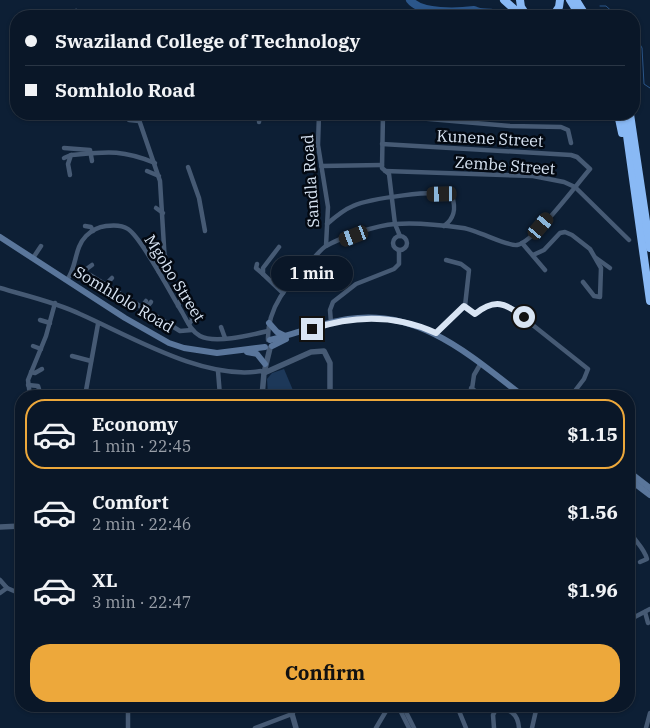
<!DOCTYPE html>
<html lang="en">
<head>
<meta charset="utf-8">
<style>
	:root { --surface:#0a1728; --page:#182434; --text:#f1f3f6; --muted:#999fa8; --line:#2a3645; --accent:#eda83b }
	body { margin:0; font-family:"IBM Plex Serif",serif; background:var(--page); color:var(--text); height:100vh; display:flex; flex-direction:column; font-size:19px; white-space:nowrap }
	* { box-sizing:border-box; margin:0 }
	p { font-size:16px; color:var(--muted) }
	.icon { flex:none; width:28px; height:28px; fill:none; stroke:currentColor; stroke-width:2; stroke-linecap:round; stroke-linejoin:round }
	.map { position:relative; flex:1; overflow:hidden }
	.drawer { position:absolute; left:15px; top:390px; width:620px; height:322px; display:flex; flex-direction:column; background:var(--surface); border-radius:20px; box-shadow:0 1px 4px #0004,0 0 0 1px var(--line) }
	.drawer>* { flex:none }
	.top-card { position:absolute; left:10px; top:10px; width:630px; height:110px; border-radius:20px; box-shadow:0 1px 4px #0004,0 0 0 1px var(--line); display:grid; align-content:center; height:110px; padding:0 15px; background:var(--surface) }
	.end { position:absolute; width:22px; height:22px; margin:-11px; border:6px solid #d8e4f3; background:#111; box-shadow:0 0 0 2px #111 }
	.from { border-radius:50% }
	.bubble { position:absolute; height:35px; border-radius:18px; background:var(--surface); box-shadow:0 1px 4px #0004,0 0 0 1px var(--line); font-size:16px; font-weight:800; line-height:35px; text-align:center }
	.car { position:absolute; width:15px; height:30px; margin:-15px -8px; border-radius:6px; box-shadow:0 0 4px 1px #0007; background:linear-gradient(#222 24%,#8ab4d8 0 40%,#222 0 76%,#8ab4d8 0 86%,#222 0) }
	.top-card b { display:flex; align-items:center; gap:18px; height:48px; font-size:19px }
	.top-card b+b { border-top:1px solid var(--line) }
	.top-card i { width:12px; height:12px; background:var(--text) }
	ul { padding:9px 0 0; list-style:none }
	li { display:flex; align-items:center; gap:15px; height:70px; margin:0 10px 8px; padding:0 5px; border:2px solid transparent; border-radius:20px }
	li div { flex:1 }
	li b { display:block; font-size:19px }
	li em { font-style:normal; font-weight:800 }
	li.selected { border-color:var(--accent) }
	li>.icon { width:45px; height:45px; stroke-width:1.5 }
	.primary-button { display:flex; gap:10px; margin-top:auto; padding:10px 15px }
	.primary-button a { flex:1; height:58px; border-radius:20px; background:var(--accent); color:#111; font-size:20px; font-weight:800; line-height:58px; text-align:center }
	.map>svg:first-child { display:block }
</style>
</head>
<body>
<div class="map">
<svg width="650" height="728" viewBox="0 0 650 728">
	<rect width="100%" height="100%" fill="#0d1f35"/>
	<path fill="#1d3859" d="M284,369L295,395L268,396L267,379L272,373Z"/>
	<g fill="none" stroke-linecap="round" stroke-linejoin="round">
		<g stroke="#2b568a" stroke-width="1">
			<path d="M600,6H606L617,16"/>
			<path d="M634,33L642,48L644,84L650,88"/>
		</g>
		<path stroke="#2b568a" stroke-width="8" d="M410,0C421,14 458,12 474,10C482,15 492,10 500,16"/>
		<g stroke="#465a74" stroke-width="4.5">
			<path d="M76,11L80,16"/>
			<path d="M137,114L160,181L165,263L159,272"/>
			<path d="M319,114L318,145L328,207L326,246"/>
			<path d="M383,114L382,168L389,174L395,224L400,236"/>
			<path d="M319,117L383,115L510,126L561,127L568,130L571,143"/>
			<path d="M129,120L139,121"/>
			<path d="M259,122L260,114"/>
			<path d="M64,148L90,150L92,161"/>
			<path d="M64,158L71,155"/>
			<path d="M321,166L382,165"/>
			<path d="M188,167L199,198L205,231"/>
			<path d="M147,171L159,176"/>
			<path d="M385,171L533,176L564,182L575,187L629,240"/>
			<path d="M70,175L68,164L71,155C106,152 120,149 155,163"/>
			<path d="M156,208L163,213"/>
			<path d="M327,224C335,217 343,210 353,206C368,199 439,188 452,196C456,208 455,218 444,226"/>
			<path d="M85,226L91,227L93,231"/>
			<circle cx="400" cy="243" r="7"/>
			<path d="M522,243L545,270"/>
			<path d="M279,247L263,268V274L283,293"/>
			<path d="M158,250L165,256"/>
			<path d="M533,255L544,250L560,233L565,232L572,235L590,249L601,268L600,297L594,296L583,282"/>
			<path d="M33,258L41,246"/>
			<path d="M596,258L610,268"/>
			<path d="M446,260L461,264L469,270L465,306"/>
			<path d="M257,264L256,268L263,274"/>
			<path d="M73,272L90,275L180,331L192,330"/>
			<path d="M81,273L92,265"/>
			<path d="M67,280C77,267 74,248 86,236C92,230 98,227 106,226C113,225 122,225 128,229C142,238 172,296 182,312C187,321 191,331 200,336C215,344 251,335 268,331"/>
			<path d="M106,284L112,278"/>
			<path d="M0,288C27,296 55,302 80,314C130,336 205,381 261,371L264,373"/>
			<path d="M178,306L181,299"/>
			<path d="M141,308L146,301"/>
			<path d="M144,310L151,302"/>
			<path d="M40,320L50,323"/>
			<path d="M331,323L330,310L333,302L356,284L394,269L399,264V250"/>
			<path d="M189,324L192,320L191,313"/>
			<path d="M221,327L225,338"/>
			<path d="M436,333L465,306L475,314C486,305 496,301 510,307L588,369L584,379L571,396"/>
			<path d="M268,340C267,307 288,284 310,262C315,257 320,250 326,246C342,237 377,225 395,224C417,222 442,225 463,228C477,230 509,247 517,245C534,242 576,185 590,169L577,157L571,155L382,144"/>
			<path d="M33,346L41,349"/>
			<path d="M72,356L91,361"/>
			<path d="M218,371L220,396"/>
			<path d="M31,372L35,373L42,369"/>
			<path d="M28,385L38,386L41,396"/>
			<path d="M471,388L483,396"/>
			<path d="M30,396L28,380L46,336L55,303"/>
			<path d="M85,396L98,324"/>
			<path d="M471,396L474,375L481,363"/>
			<path d="M629,492L632,506L629,517"/>
			<path d="M629,530C634,541 644,547 647,559L640,562"/>
			<path d="M0,580L7,588L21,594"/>
			<path d="M0,593L7,588"/>
			<path d="M645,612L648,623"/>
			<path d="M629,620L650,609"/>
			<path d="M398,706L409,728"/>
			<path d="M403,706L414,728"/>
			<path d="M457,706L466,728"/>
			<path d="M128,728V706"/>
			<path d="M255,728L292,714"/>
			<path d="M376,728L389,706"/>
			<path d="M494,728L493,715L495,711C509,706 518,714 519,728"/>
			<path d="M532,728L537,706"/>
			<path d="M646,728L650,713"/>
		</g>
		<g stroke="#465a74" stroke-width="5.5">
			<path d="M264,373L311,352L324,351L330,363V396"/>
			<path d="M262,396L264,373L270,348"/>
			<path d="M0,527L21,526"/>
			<path d="M295,706L292,714L296,728"/>
		</g>
		<g stroke="#5a769b" stroke-width="6">
			<path d="M0,237L125,318L169,343L184,348L217,353L265,347"/>
			<path d="M269,323L277,332L285,336"/>
			<path d="M270,340C296,334 321,323 348,319C419,308 471,356 523,396"/>
			<path d="M272,346L286,339"/>
			<path d="M247,352L257,354L265,364"/>
			<path d="M629,472L650,488"/>
			<path d="M629,479L650,495"/>
		</g>
		<g stroke="#89b9f5" stroke-width="8">
			<path d="M504,0L522,16"/>
			<path d="M520,0L521,7L527,16"/>
			<path d="M570,0L580,16"/>
			<path d="M576,0L586,16"/>
			<path d="M553,16L559,7L560,0"/>
			<path d="M618,114L622,133"/>
			<path d="M624,114L650,301"/>
			<path d="M630,114L650,248"/>
		</g>
	</g>
	<g fill="none" stroke-linecap="round" stroke-linejoin="round">
		<path stroke="#d8e4f3" stroke-width="6" d="M312,329C354,315 395,314 436,333L464,306L475,314C495,298 505,303 524,317"/>
	</g>
	<g text-anchor="middle" dominant-baseline="central" stroke-width="5" stroke-linejoin="round" paint-order="stroke">
		<g font-size="16" fill="#d8e4f3" stroke="#030912">
			<text transform="translate(490 138) rotate(3)">Kunene Street</text>
			<text transform="translate(505 165) rotate(4)">Zembe Street</text>
			<text transform="translate(310 181) rotate(-94)">Sandla Road</text>
			<text transform="translate(175 278) rotate(58)">Mgobo Street</text>
			<text transform="translate(124 299) rotate(31)">Somhlolo Road</text>
		</g>
	</g>
</svg>
<i class="end from" style="left:524px;top:317px"></i>
<i class="end" style="left:312px;top:329px"></i>
<div class="bubble" style="left:271px;top:256px;width:82px">1 min</div>
<i class="car" style="left:442px;top:194px;rotate:269deg"></i>
<i class="car" style="left:541px;top:226px;rotate:40deg"></i>
<i class="car" style="left:354px;top:236px;rotate:249deg"></i>
<div class="top-card">
<b><i class="from"></i>Swaziland College of Technology</b>
<b><i></i>Somhlolo Road</b>
</div>
<section class="drawer">
<ul>
<li class="selected"><svg class="icon" aria-label="car" viewBox="0 0 24 24"><path d="M5 17H2v-5l4-1 3-4h7l3 4 3 1v5h-3M9 17h6M6 11h13"/><circle cx="7" cy="17" r="2"/><circle cx="17" cy="17" r="2"/></svg><div><b>Economy</b><p>1 min · 22:45</p></div><em>$1.15</em></li>
<li><svg class="icon" aria-label="car" viewBox="0 0 24 24"><path d="M5 17H2v-5l4-1 3-4h7l3 4 3 1v5h-3M9 17h6M6 11h13"/><circle cx="7" cy="17" r="2"/><circle cx="17" cy="17" r="2"/></svg><div><b>Comfort</b><p>2 min · 22:46</p></div><em>$1.56</em></li>
<li><svg class="icon" aria-label="car" viewBox="0 0 24 24"><path d="M5 17H2v-5l4-1 3-4h7l3 4 3 1v5h-3M9 17h6M6 11h13"/><circle cx="7" cy="17" r="2"/><circle cx="17" cy="17" r="2"/></svg><div><b>XL</b><p>3 min · 22:47</p></div><em>$1.96</em></li>
</ul>
<div class="primary-button"><a>Confirm</a></div>
</section>
</div>
</body>
</html>
